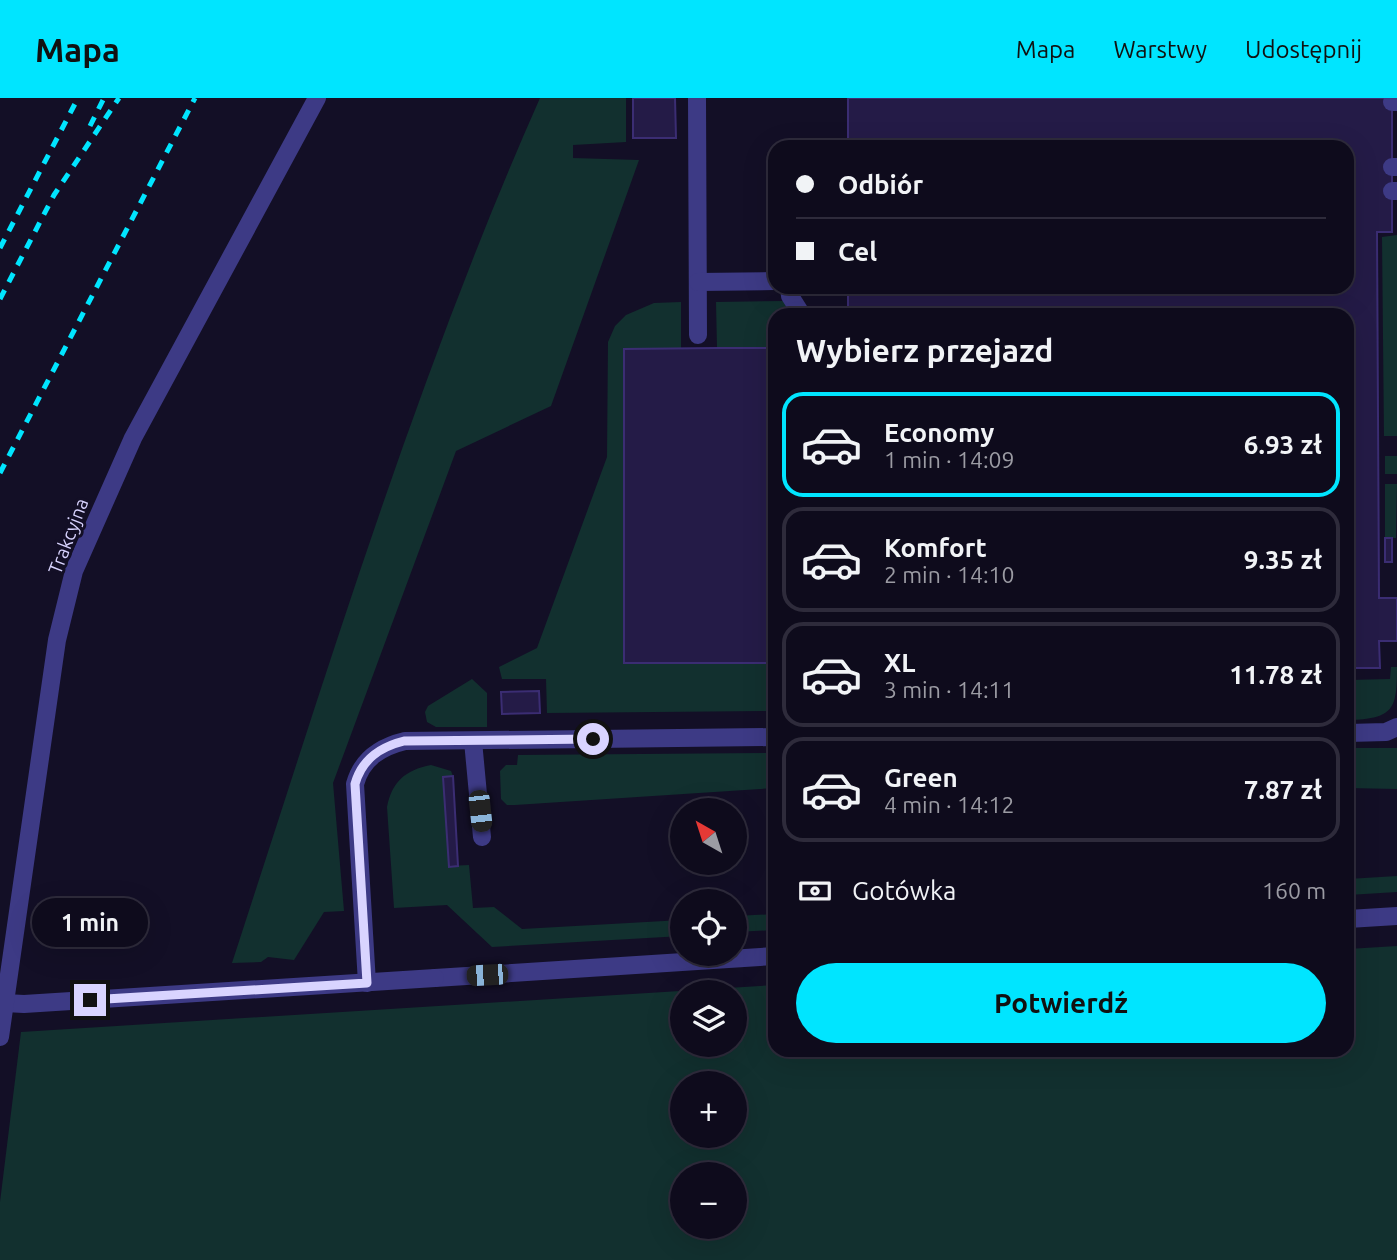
<!DOCTYPE html>
<html lang="pl">
<head>
<meta charset="utf-8">
<style>
	:root { --surface:#0e0b1c; --page:#171425; --text:#f1f3f6; --muted:#9b9ba3; --line:#2e2b3b; --accent:#00e5ff }
	body { margin:0; font-family:Ubuntu,sans-serif; background:var(--page); color:var(--text); height:100vh; display:flex; flex-direction:column; font-size:26px; white-space:nowrap }
	* { box-sizing:border-box; margin:0 }
	p { font-size:23px; color:var(--muted) }
	.icon { flex:none; width:38px; height:38px; fill:none; stroke:currentColor; stroke-width:2; stroke-linecap:round; stroke-linejoin:round }
	.map { position:relative; flex:1; overflow:hidden }
	.side { position:absolute; left:768px; top:210px; width:586px; height:749px; display:flex; flex-direction:column; background:var(--surface); border-radius:21px; box-shadow:0 7px 28px #0002,0 0 0 2px var(--line) }
	.side>* { flex:none }
	.top-card { position:absolute; left:768px; top:42px; width:586px; height:154px; border-radius:21px; box-shadow:0 7px 28px #0002,0 0 0 2px var(--line); display:grid; align-content:center; height:154px; padding:0 28px; background:var(--surface) }
	.needle { width:46px; rotate:321deg }
	.buttons { position:absolute; left:670px; top:700px; display:grid; gap:14px }
	.buttons a { display:grid; place-items:center; width:77px; height:77px; border-radius:50%; background:var(--surface); box-shadow:0 7px 28px #0002,0 0 0 2px var(--line); font-size:35px }
	.end { position:absolute; width:32px; height:32px; margin:-16px; border:9px solid #d9d4ff; background:#111; box-shadow:0 0 0 4px #111 }
	.from { border-radius:50% }
	.bubble { position:absolute; height:49px; border-radius:24px; background:var(--surface); box-shadow:0 7px 28px #0002,0 0 0 2px var(--line); font-size:23px; font-weight:700; line-height:49px; text-align:center }
	.car { position:absolute; width:21px; height:42px; margin:-21px -10px; border-radius:9px; box-shadow:0 0 5px 2px #0007; background:linear-gradient(#222 24%,#8ab4d8 0 40%,#222 0 76%,#8ab4d8 0 86%,#222 0) }
	.top-card b { display:flex; align-items:center; gap:24px; height:66px; font-size:26px }
	.top-card b+b { border-top:2px solid var(--line) }
	.top-card i { width:18px; height:18px; background:var(--text) }
	ul { padding:0; list-style:none }
	li { display:flex; align-items:center; gap:21px; height:105px; margin:0 14px 10px; padding:0 14px; border:4px solid var(--line); border-radius:21px }
	li div { flex:1 }
	li b { display:block; font-size:26px }
	li em { font-style:normal; font-weight:700 }
	li.current { border-color:var(--accent) }
	li>.icon { width:63px; height:63px; stroke-width:1.5 }
	h2 { padding:0 28px; font-size:32px; line-height:84px }
	.pay { display:flex; align-items:center; gap:18px; height:77px; padding:0 28px; font-size:26px }
	.pay p { margin-inline-start:auto }
	.primary-button { display:flex; gap:14px; margin-top:auto; padding:14px 28px }
	.primary-button a { flex:1; height:80px; border-radius:42px; background:var(--accent); color:#111; font-size:28px; font-weight:700; line-height:80px; text-align:center }
	header { display:flex; align-items:center; gap:42px; box-sizing:border-box; height:98px; padding:0 35px; background:var(--accent); color:#111 }
	header strong { font-size:33px }
	nav { display:flex; gap:38px; margin-inline-start:auto; font-size:24px }
	.map>svg:first-child { display:block }
</style>
</head>
<body>
<header>
<strong>Mapa</strong>
<nav><a>Mapa</a><a>Warstwy</a><a>Udostępnij</a></nav>
</header>
<div class="map">
<svg width="1397" height="1162" viewBox="0 0 1397 1162">
	<rect width="100%" height="100%" fill="#130f26"/>
	<g fill="#12302f" fill-rule="evenodd">
		<path d="M540,0H626V44L573,47V60L639,62L551,308L456,353L333,685L344,813L324,814L294,862L268,859L261,864L232,865C327,574 416,280 540,0Z"/>
		<path d="M1397,137V338H1384L1382,139Z"/>
		<path d="M784,203L790,217H775V250H717L716,204Z"/>
		<path d="M681,204V250L624,251V564L775,565V613L547,615L546,581H502L499,569L537,550L607,359L608,244L615,228L626,217L654,205Z"/>
		<rect x="1385" y="358" width="12" height="18"/>
		<path d="M1385,386H1397L1396,440H1385Z"/>
		<path d="M1391,569H1397C1397,611 1394,621 1348,622V582L1390,581Z"/>
		<path d="M472,581L487,595V629H436L427,624L425,614L428,608Z"/>
		<path d="M1348,650H1397V691L1348,690Z"/>
		<path d="M775,655V690L515,707H507L501,701L500,673L506,667H517L518,657Z"/>
		<path d="M431,667L451,673L453,678L443,679L449,768L469,767L473,810L494,809L522,831L682,822V838L492,849L447,807L394,810L387,709C392,684 405,672 431,667Z"/>
		<path d="M1397,778V794L1348,797V781Z"/>
		<path d="M775,816V832L735,834V818Z"/>
		<path d="M1397,848V1162H0V1104L21,934L775,887V952H1348V851ZM682,894H735V947H682ZM682,985H735V1038H682ZM682,1076H735V1129H682Z"/>
	</g>
	<g fill="#241b47" stroke="#3b2d73" stroke-width="2">
		<path d="M633,0H675L676,40H633Z"/>
		<path d="M848,0H1392V134H1377L1379,500H1397V543H1379L1380,570H1348V217H848V189H1348V49H848Z"/>
		<path d="M717,250H775V565H624V251Z"/>
		<rect x="1385" y="440" width="7" height="24"/>
		<path d="M539,593L540,615L502,616L501,594Z"/>
		<path d="M453,678L458,768L449,769L443,679Z"/>
	</g>
	<g fill="none" stroke-linecap="round" stroke-linejoin="round">
		<g stroke="#3d3a85" stroke-width="18">
			<path d="M697,0L698,237"/>
			<path d="M1392,4H1397"/>
			<path d="M1392,69H1397"/>
			<path d="M1392,93H1397"/>
			<path d="M698,184L775,183"/>
			<path d="M789,189L790,198L802,217"/>
			<path d="M1348,635L1386,634L1397,629"/>
			<path d="M473,643L482,739"/>
			<path d="M1348,821L1397,818"/>
			<path d="M435,880L775,858"/>
			<path d="M367,885L355,686C362,661 380,649 405,643L775,639"/>
		</g>
		<g stroke="#3d3a85" stroke-width="18">
			<path d="M5,905L24,906L435,880"/>
			<path d="M0,939L57,542L74,473L133,340L317,0"/>
		</g>
		<g stroke="#00e5ff" stroke-width="5" stroke-dasharray="10 9" stroke-linecap="butt">
			<path d="M90,28L104,0"/>
			<path d="M0,150L78,0"/>
			<path d="M0,201L54,97L119,0"/>
			<path d="M0,375L195,0"/>
		</g>
	</g>
	<g fill="none" stroke-linecap="round" stroke-linejoin="round">
		<path stroke="#d9d4ff" stroke-width="9" d="M90,902L367,885L355,686C362,661 380,649 404,643L593,641"/>
	</g>
	<g text-anchor="middle" dominant-baseline="central" stroke-width="6" stroke-linejoin="round" paint-order="stroke">
		<g font-size="19" fill="#d9d4ff" stroke="#130f26">
			<text transform="translate(68 438) rotate(-69)">Trakcyjna</text>
		</g>
	</g>
</svg>
<div class="buttons">
<a><svg class="needle" viewBox="-14 -14 28 28"><path d="M0-13l5 13h-10z" fill="#e53935"/><path d="M0 13l5-13h-10z" fill="#9b9ba3"/></svg></a>
<a><svg class="icon" aria-label="locate" viewBox="0 0 24 24"><circle cx="12" cy="12" r="6"/><path d="M12 2v4M12 18v4M2 12h4M18 12h4"/></svg></a>
<a><svg class="icon" aria-label="layers" viewBox="0 0 24 24"><path d="M12 4l9 5-9 5-9-5zM3 14l9 5 9-5"/></svg></a>
<a>+</a>
<a>−</a>
</div>
<i class="end from" style="left:593px;top:641px"></i>
<i class="end" style="left:90px;top:902px"></i>
<div class="bubble" style="left:32px;top:800px;width:116px">1 min</div>
<i class="car" style="left:480px;top:713px;rotate:174deg"></i>
<i class="car" style="left:487px;top:877px;rotate:267deg"></i>
<div class="top-card">
<b><i class="from"></i>Odbiór</b>
<b><i></i>Cel</b>
</div>
<section class="side">
<h2>Wybierz przejazd</h2>
<ul>
<li class="current"><svg class="icon" aria-label="car" viewBox="0 0 24 24"><path d="M5 17H2v-5l4-1 3-4h7l3 4 3 1v5h-3M9 17h6M6 11h13"/><circle cx="7" cy="17" r="2"/><circle cx="17" cy="17" r="2"/></svg><div><b>Economy</b><p>1 min · 14:09</p></div><em>6.93 zł</em></li>
<li><svg class="icon" aria-label="car" viewBox="0 0 24 24"><path d="M5 17H2v-5l4-1 3-4h7l3 4 3 1v5h-3M9 17h6M6 11h13"/><circle cx="7" cy="17" r="2"/><circle cx="17" cy="17" r="2"/></svg><div><b>Komfort</b><p>2 min · 14:10</p></div><em>9.35 zł</em></li>
<li><svg class="icon" aria-label="car" viewBox="0 0 24 24"><path d="M5 17H2v-5l4-1 3-4h7l3 4 3 1v5h-3M9 17h6M6 11h13"/><circle cx="7" cy="17" r="2"/><circle cx="17" cy="17" r="2"/></svg><div><b>XL</b><p>3 min · 14:11</p></div><em>11.78 zł</em></li>
<li><svg class="icon" aria-label="car" viewBox="0 0 24 24"><path d="M5 17H2v-5l4-1 3-4h7l3 4 3 1v5h-3M9 17h6M6 11h13"/><circle cx="7" cy="17" r="2"/><circle cx="17" cy="17" r="2"/></svg><div><b>Green</b><p>4 min · 14:12</p></div><em>7.87 zł</em></li>
</ul>
<div class="pay"><svg class="icon" aria-label="cash" viewBox="0 0 24 24"><path d="M3 7h18v10H3z"/><circle cx="12" cy="12" r="2"/></svg>Gotówka<p>160 m</p></div>
<div class="primary-button"><a>Potwierdź</a></div>
</section>
</div>
</body>
</html>
